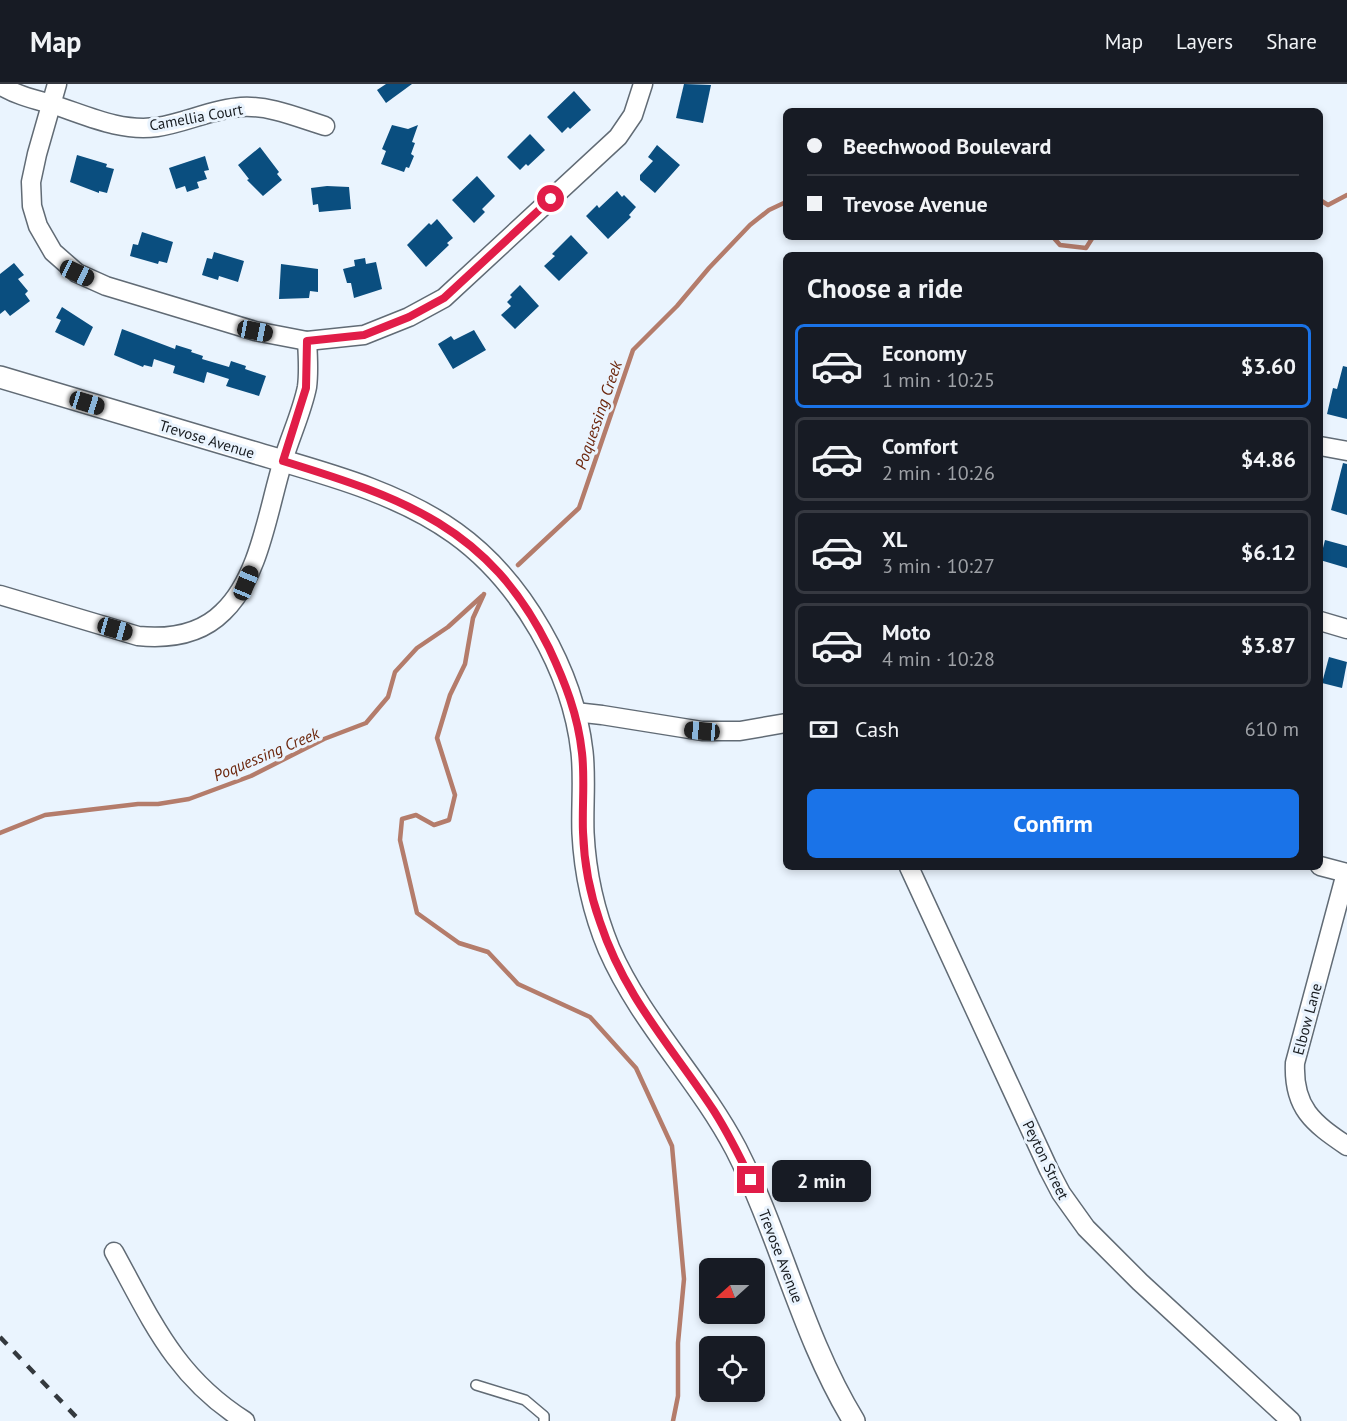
<!DOCTYPE html>
<html lang="en">
<head>
<meta charset="utf-8">
<style>
	:root { --surface:#171b24; --page:#242831; --text:#f1f3f6; --muted:#9ea1a6; --line:#363941; --accent:#1a73e8 }
	body { margin:0; font-family:"PT Sans",sans-serif; background:var(--page); color:var(--text); height:100vh; display:flex; flex-direction:column; font-size:22px; white-space:nowrap }
	* { box-sizing:border-box; margin:0 }
	p { font-size:20px; color:var(--muted) }
	.icon { flex:none; width:33px; height:33px; fill:none; stroke:currentColor; stroke-width:2; stroke-linecap:round; stroke-linejoin:round }
	.map { position:relative; flex:1; overflow:hidden }
	.drawer { position:absolute; left:783px; top:168px; width:540px; height:618px; display:flex; flex-direction:column; background:var(--surface); border-radius:9px; box-shadow:0 3px 9px #0003 }
	.drawer>* { flex:none }
	.guide { position:absolute; left:783px; top:24px; width:540px; height:132px; border-radius:9px; box-shadow:0 3px 9px #0003; display:grid; align-content:center; height:132px; padding:0 24px; background:var(--surface) }
	.needle { width:39px; rotate:249deg }
	.controls { position:absolute; left:699px; top:1174px; display:grid; gap:12px }
	.controls a { display:grid; place-items:center; width:66px; height:66px; border-radius:9px; background:var(--surface); box-shadow:0 3px 9px #0003; font-size:30px }
	.end { position:absolute; width:27px; height:27px; margin:-14px; border:8px solid #e11d48; background:#fff; box-shadow:0 0 0 3px #fff }
	.from { border-radius:50% }
	.bubble { position:absolute; height:42px; border-radius:9px; background:var(--surface); box-shadow:0 3px 9px #0003; font-size:20px; font-weight:600; line-height:42px; text-align:center }
	.car { position:absolute; width:18px; height:36px; margin:-18px -9px; border-radius:8px; box-shadow:0 0 4px 2px #0007; background:linear-gradient(#222 24%,#8ab4d8 0 40%,#222 0 76%,#8ab4d8 0 86%,#222 0) }
	.guide b { display:flex; align-items:center; gap:21px; height:57px; font-size:22px }
	.guide b+b { border-top:2px solid var(--line) }
	.guide i { width:15px; height:15px; background:var(--text) }
	ul { padding:0; list-style:none }
	li { display:flex; align-items:center; gap:18px; height:84px; margin:0 12px 9px; padding:0 12px; border:3px solid var(--line); border-radius:9px }
	li div { flex:1 }
	li b { display:block; font-size:22px }
	li em { font-style:normal; font-weight:600 }
	li.active { border-color:var(--accent) }
	li>.icon { width:54px; height:54px; stroke-width:1.5 }
	h2 { padding:0 24px; font-size:27px; line-height:72px }
	.pay { display:flex; align-items:center; gap:15px; height:66px; padding:0 24px; font-size:22px }
	.pay p { margin-inline-start:auto }
	.cta { display:flex; gap:12px; margin-top:auto; padding:12px 24px }
	.cta a { flex:1; height:69px; border-radius:9px; background:var(--accent); color:#fff; font-size:24px; font-weight:600; line-height:69px; text-align:center }
	header { display:flex; align-items:center; gap:36px; box-sizing:border-box; height:84px; padding:0 30px; background:var(--surface); border-bottom:2px solid var(--line) }
	header strong { font-size:28px }
	nav { display:flex; gap:33px; margin-inline-start:auto; font-size:21px }
	.map>svg:first-child { display:block }
</style>
</head>
<body>
<header>
<strong>Map</strong>
<nav><a>Map</a><a>Layers</a><a>Share</a></nav>
</header>
<div class="map">
<svg width="1347" height="1337" viewBox="0 0 1347 1337">
	<rect width="100%" height="100%" fill="#eaf4fe"/>
	<g fill="none" stroke-linecap="round" stroke-linejoin="round">
		<g stroke="#b47c6b" stroke-width="4.5">
			<path d="M1320,116L1328,121L1347,111"/>
			<path d="M1053,153L1060,161L1086,164L1093,153"/>
			<path d="M518,481L579,424L633,266L677,222L709,184L750,141L769,126L786,118"/>
			<path d="M484,510L473,534L465,580L450,611L437,654L455,711L449,736L434,741L416,731L402,735L400,756L417,829L459,859L488,868L518,900L590,933L636,984L672,1062L684,1195L678,1259V1312L673,1337"/>
			<path d="M0,749L45,731L138,720H158L189,715L251,692L324,655L366,639L388,613L395,588L417,564L448,543L482,512"/>
		</g>
	</g>
	<g fill="#0a4e7f">
		<path d="M386,0H412L386,19L377,6Z"/>
		<path d="M684,0L711,1L703,39L676,34Z"/>
		<path d="M574,7L591,26L570,45L568,43L562,49L547,33Z"/>
		<path d="M392,41L408,45L418,41L412,58L415,59L411,70L414,72L409,84L406,83L404,88L381,80L386,67L382,65Z"/>
		<path d="M530,50L545,66L528,82L526,80L520,86L507,73Z"/>
		<path d="M657,61L680,81L655,109L640,96V91L653,77L648,73Z"/>
		<path d="M260,63L279,88L277,90L282,96L263,112L247,96L249,95L238,81Z"/>
		<path d="M77,71L107,80L106,83L114,85L107,109L99,107V109L70,98Z"/>
		<path d="M205,72L209,86L204,87L207,95L197,98L199,104L187,108L185,102L176,105L169,84Z"/>
		<path d="M477,92L495,112L482,125L485,128L474,139L452,116Z"/>
		<path d="M327,102L349,103L351,125L319,128L318,120L313,121L311,104Z"/>
		<path d="M617,107L622,113L624,111L636,123L629,131L631,133L608,155L586,132L597,121L599,124Z"/>
		<path d="M437,135L453,154L447,159L449,161L426,183L407,161L429,139L431,141Z"/>
		<path d="M142,148L173,158L167,179L159,177L158,180L130,172L133,160L138,161Z"/>
		<path d="M571,151L588,169L559,197L544,182L555,172L552,170Z"/>
		<path d="M214,168L244,177L238,198L219,192L218,196L202,191L207,174L212,175Z"/>
		<path d="M365,174L366,180L376,178L382,205L354,214L351,199H347L343,185L355,182L354,176Z"/>
		<path d="M14,179L24,191L18,195L28,207L25,210L30,217L10,232L5,226L0,230V190Z"/>
		<path d="M281,180L318,185V208L310,207L309,214L279,215Z"/>
		<path d="M520,201L539,222L515,245L501,231L511,222L507,218L512,213L510,211Z"/>
		<path d="M62,223L93,243L84,262L55,248L61,236L56,234Z"/>
		<path d="M122,245L175,265L176,261L192,266L191,268L203,272L202,275L229,283L231,277L246,282L245,285L266,292L259,312L226,302L229,295L207,288L204,299L173,289L175,282L154,275L152,283L144,281L143,283L114,271Z"/>
		<path d="M474,246L486,266L453,285L438,260L451,252L454,256Z"/>
		<path d="M1343,282L1347,283V335L1327,330L1333,304L1337,305Z"/>
		<path d="M1343,379L1347,380V431L1331,426Z"/>
		<path d="M1325,456L1347,462V484L1320,476Z"/>
		<path d="M1329,573L1347,578L1342,604L1322,599Z"/>
	</g>
	<g fill="none" stroke-linecap="round" stroke-linejoin="round">
		<g stroke="#616b75" stroke-width="12">
			<path id="service" d="M476,1301L525,1316L544,1332V1337"/>
		</g>
		<g stroke="#616b75" stroke-width="21">
			<g id="minor">
				<path d="M57,0L37,70L31,98L32,122L38,142L53,168L77,189L106,202L255,247L307,257L364,251L409,233L444,214L618,53L633,31L643,0"/>
				<path d="M0,1C16,11 33,15 51,20C86,31 119,48 157,43C185,39 212,25 241,23C270,21 299,34 325,42"/>
				<path d="M1320,362L1347,367"/>
				<path d="M0,511L138,552C168,555 200,551 223,528C260,493 268,425 283,377C290,353 302,328 307,303C309,288 308,272 307,257"/>
				<path d="M1320,537L1347,545"/>
				<path d="M575,628L602,631L702,647H740L786,639"/>
				<path d="M1320,782L1347,789"/>
				<path d="M909,783L1049,1086L1061,1109L1086,1144L1140,1198L1291,1337"/>
				<path d="M1346,789L1295,979C1293,1024 1313,1039 1347,1062"/>
				<path d="M114,1168C152,1237 175,1293 245,1337"/>
			</g>
		</g>
		<g stroke="#616b75" stroke-width="24">
			<path id="tertiary" d="M0,293C83,317 166,342 249,367C319,388 395,406 455,449C522,497 573,587 582,668C585,695 582,722 583,749C585,789 594,829 609,865C641,938 699,995 736,1065C781,1153 802,1252 854,1337"/>
		</g>
		<use href="#service" stroke="#fff" stroke-width="9"/>
		<use href="#minor" stroke="#fff" stroke-width="18"/>
		<use href="#tertiary" stroke="#fff" stroke-width="21"/>
		<path stroke="#34393e" stroke-width="4.5" stroke-dasharray="10 10" stroke-linecap="butt" d="M0,1253L80,1337"/>
	</g>
	<g fill="none" stroke-linecap="round" stroke-linejoin="round">
		<path stroke="#e11d48" stroke-width="8" d="M551,115L444,214L409,233L364,251L307,257L306,304L283,377C403,414 489,443 549,564C565,598 578,631 582,669C585,695 582,722 583,748C584,778 590,810 600,838C625,914 672,963 714,1027C728,1049 740,1073 751,1096"/>
	</g>
	<g text-anchor="middle" dominant-baseline="central" stroke-width="6" stroke-linejoin="round" paint-order="stroke">
		<g font-size="15" fill="#171b1f" stroke="#eaf4fe">
			<text transform="translate(196 33) rotate(-10)">Camellia Court</text>
			<text transform="translate(207 355) rotate(17)">Trevose Avenue</text>
			<text transform="translate(1307 935) rotate(-75)">Elbow Lane</text>
			<text transform="translate(1046 1076) rotate(64)">Peyton Street</text>
			<text transform="translate(781 1172) rotate(69)">Trevose Avenue</text>
		</g>
		<g font-size="16" font-style="italic" fill="#6b250b" stroke="#eaf4fe">
			<text transform="translate(598 331) rotate(-71)">Poquessing Creek</text>
			<text transform="translate(266 670) rotate(-23)">Poquessing Creek</text>
		</g>
	</g>
</svg>
<div class="controls">
<a><svg class="needle" viewBox="-14 -14 28 28"><path d="M0-13l5 13h-10z" fill="#e53935"/><path d="M0 13l5-13h-10z" fill="#9ea1a6"/></svg></a>
<a><svg class="icon" aria-label="locate" viewBox="0 0 24 24"><circle cx="12" cy="12" r="6"/><path d="M12 2v4M12 18v4M2 12h4M18 12h4"/></svg></a>
</div>
<i class="end from" style="left:551px;top:115px"></i>
<i class="end" style="left:751px;top:1096px"></i>
<div class="bubble" style="left:772px;top:1076px;width:99px">2 min</div>
<i class="car" style="left:77px;top:189px;rotate:115deg"></i>
<i class="car" style="left:255px;top:247px;rotate:101deg"></i>
<i class="car" style="left:87px;top:319px;rotate:107deg"></i>
<i class="car" style="left:246px;top:499px;rotate:22deg"></i>
<i class="car" style="left:115px;top:545px;rotate:106deg"></i>
<i class="car" style="left:702px;top:647px;rotate:275deg"></i>
<div class="guide">
<b><i class="from"></i>Beechwood Boulevard</b>
<b><i></i>Trevose Avenue</b>
</div>
<section class="drawer">
<h2>Choose a ride</h2>
<ul>
<li class="active"><svg class="icon" aria-label="car" viewBox="0 0 24 24"><path d="M5 17H2v-5l4-1 3-4h7l3 4 3 1v5h-3M9 17h6M6 11h13"/><circle cx="7" cy="17" r="2"/><circle cx="17" cy="17" r="2"/></svg><div><b>Economy</b><p>1 min · 10:25</p></div><em>$3.60</em></li>
<li><svg class="icon" aria-label="car" viewBox="0 0 24 24"><path d="M5 17H2v-5l4-1 3-4h7l3 4 3 1v5h-3M9 17h6M6 11h13"/><circle cx="7" cy="17" r="2"/><circle cx="17" cy="17" r="2"/></svg><div><b>Comfort</b><p>2 min · 10:26</p></div><em>$4.86</em></li>
<li><svg class="icon" aria-label="car" viewBox="0 0 24 24"><path d="M5 17H2v-5l4-1 3-4h7l3 4 3 1v5h-3M9 17h6M6 11h13"/><circle cx="7" cy="17" r="2"/><circle cx="17" cy="17" r="2"/></svg><div><b>XL</b><p>3 min · 10:27</p></div><em>$6.12</em></li>
<li><svg class="icon" aria-label="car" viewBox="0 0 24 24"><path d="M5 17H2v-5l4-1 3-4h7l3 4 3 1v5h-3M9 17h6M6 11h13"/><circle cx="7" cy="17" r="2"/><circle cx="17" cy="17" r="2"/></svg><div><b>Moto</b><p>4 min · 10:28</p></div><em>$3.87</em></li>
</ul>
<div class="pay"><svg class="icon" aria-label="cash" viewBox="0 0 24 24"><path d="M3 7h18v10H3z"/><circle cx="12" cy="12" r="2"/></svg>Cash<p>610 m</p></div>
<div class="cta"><a>Confirm</a></div>
</section>
</div>
</body>
</html>
